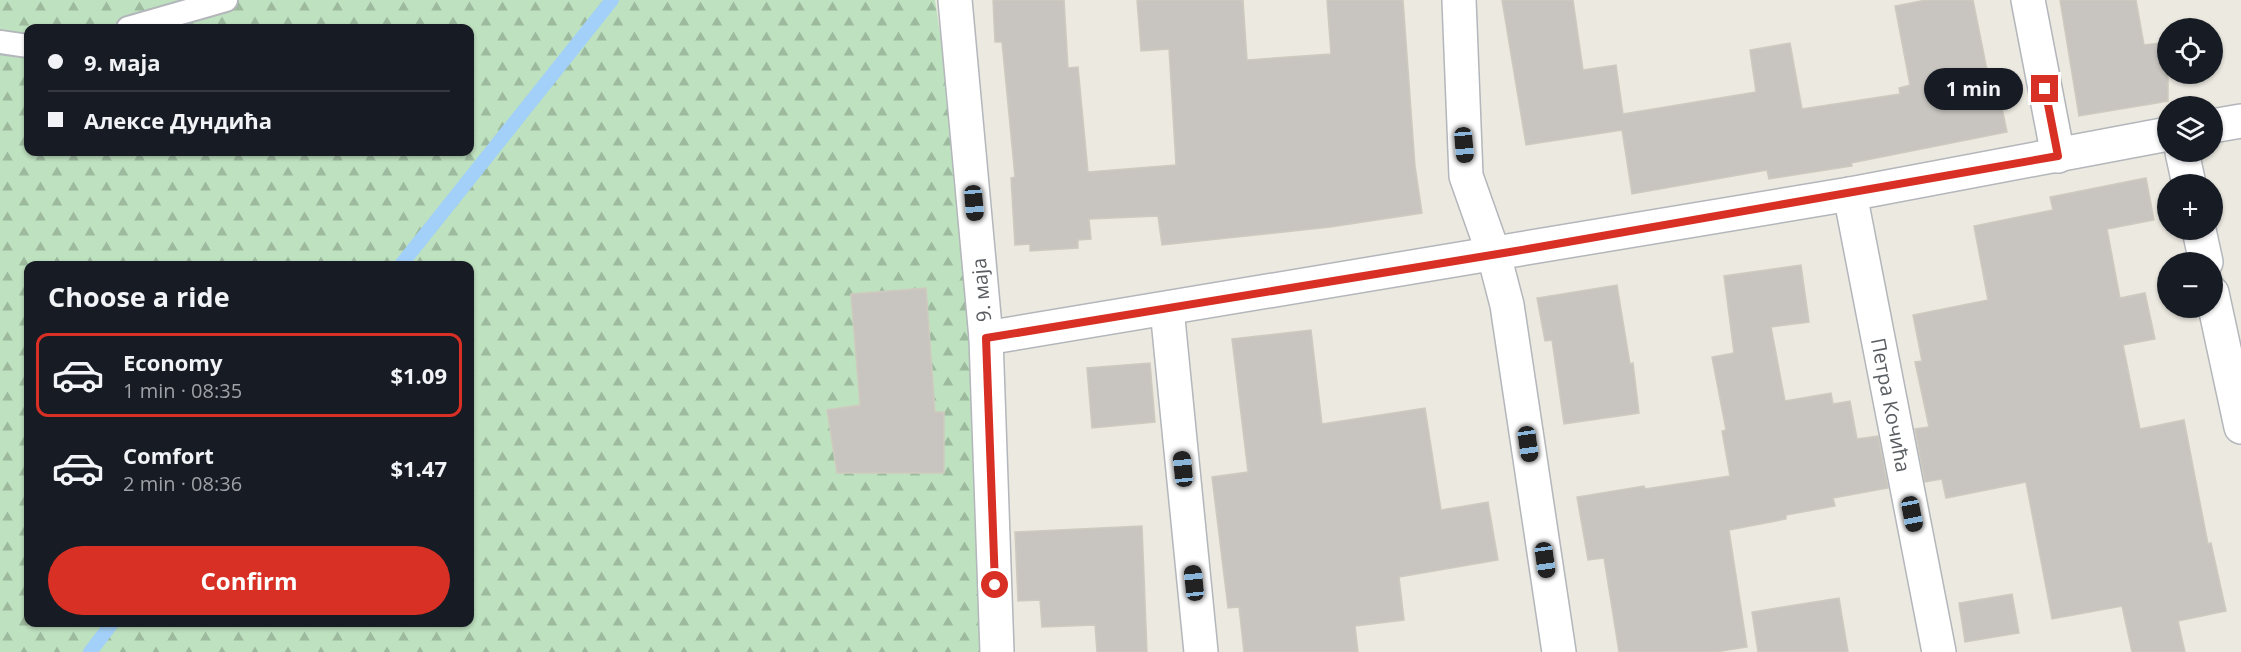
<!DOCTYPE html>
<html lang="en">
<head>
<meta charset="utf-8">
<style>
	:root { --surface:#171b24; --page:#242831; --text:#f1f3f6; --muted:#9ea1a6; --line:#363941; --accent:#d93025 }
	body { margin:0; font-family:"Open Sans",sans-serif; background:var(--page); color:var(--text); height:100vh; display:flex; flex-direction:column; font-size:22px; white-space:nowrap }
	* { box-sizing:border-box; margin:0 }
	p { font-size:20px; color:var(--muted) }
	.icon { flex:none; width:33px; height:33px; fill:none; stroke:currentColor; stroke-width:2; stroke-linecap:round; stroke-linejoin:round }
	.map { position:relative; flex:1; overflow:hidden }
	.sheet { position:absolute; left:24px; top:261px; width:450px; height:366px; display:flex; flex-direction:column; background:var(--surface); border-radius:12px; box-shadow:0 2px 4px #0004 }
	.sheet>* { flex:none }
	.banner { position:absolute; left:24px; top:24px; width:450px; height:132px; border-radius:12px; box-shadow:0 2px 4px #0004; display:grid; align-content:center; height:132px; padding:0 24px; background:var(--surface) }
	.controls { position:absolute; left:2157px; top:18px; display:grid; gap:12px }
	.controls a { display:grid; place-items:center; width:66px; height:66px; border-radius:50%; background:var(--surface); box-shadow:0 2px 4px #0004; font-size:30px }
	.end { position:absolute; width:27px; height:27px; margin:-14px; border:8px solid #d93025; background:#fff; box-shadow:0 0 0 3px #fff }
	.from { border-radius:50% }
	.bubble { position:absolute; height:42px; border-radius:21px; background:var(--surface); box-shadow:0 2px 4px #0004; font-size:20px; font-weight:700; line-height:42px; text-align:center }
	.car { position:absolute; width:18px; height:36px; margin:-18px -9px; border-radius:8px; box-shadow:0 0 4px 2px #0007; background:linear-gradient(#222 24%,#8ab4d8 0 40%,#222 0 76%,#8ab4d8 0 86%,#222 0) }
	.banner b { display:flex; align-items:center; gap:21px; height:57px; font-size:22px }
	.banner b+b { border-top:2px solid var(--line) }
	.banner i { width:15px; height:15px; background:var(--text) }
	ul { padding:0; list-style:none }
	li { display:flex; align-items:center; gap:18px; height:84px; margin:0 12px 9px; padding:0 12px; border:3px solid transparent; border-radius:12px }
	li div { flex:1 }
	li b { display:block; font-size:22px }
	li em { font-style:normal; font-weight:700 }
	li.current { border-color:var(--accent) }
	li>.icon { width:54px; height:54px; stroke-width:1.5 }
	h2 { padding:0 24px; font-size:27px; line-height:72px }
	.action { display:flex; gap:12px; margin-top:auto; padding:12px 24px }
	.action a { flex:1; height:69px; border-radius:36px; background:var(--accent); color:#fff; font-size:24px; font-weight:700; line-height:69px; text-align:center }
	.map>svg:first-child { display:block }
</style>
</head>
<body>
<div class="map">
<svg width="2241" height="652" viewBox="0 0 2241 652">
	<defs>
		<pattern id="forest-firs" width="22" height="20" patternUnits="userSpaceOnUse" patternTransform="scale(1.5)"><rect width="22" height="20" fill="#bee1bf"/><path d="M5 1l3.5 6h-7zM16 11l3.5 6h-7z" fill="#9dba9f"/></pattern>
	</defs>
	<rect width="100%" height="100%" fill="#ebe9e0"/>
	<path fill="url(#forest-firs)" fill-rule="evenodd" d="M0,0H935L986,338L997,652H0ZM28,28H470V152H28ZM28,266H470V622H28Z"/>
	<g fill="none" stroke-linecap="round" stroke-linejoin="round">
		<g stroke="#a3d0f8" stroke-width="14">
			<path d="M400,266L612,0"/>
			<path d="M90,652L113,622"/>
		</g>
	</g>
	<g fill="#c8c5c0" stroke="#cfcabf" stroke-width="1.5">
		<path d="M993,0H1064L1068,68L1078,67L1088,172L1176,165L1169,49L1141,51L1137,0H1243L1247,60L1331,54L1327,0H1403L1415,166L1422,213L1330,227L1162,245L1158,216L1089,219L1091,239L1078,240V248L1030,251V244L1015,245L1011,178L1015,177L1002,42H995Z"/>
		<path d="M1502,0H1573L1583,70L1616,65L1623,114L1756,92L1750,50L1790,43L1802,109L1900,94L1899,88L1910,85L1895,6L1926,0H1973L1987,70L1994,69L2007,132L1851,163L1852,166L1769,179L1767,170L1632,194L1622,130L1526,145Z"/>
		<path d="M2060,0H2136L2144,45L2168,42V101L2079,116Z"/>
		<path d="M2146,178L2154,220L2107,229L2120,298L2145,293L2155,339L2123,345L2140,429L2184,420L2208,544L2211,543L2226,611L2178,621L2185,652H2132L2122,606L2052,619L2026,482L1946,498L1942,479L1925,482L1915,429L1929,427L1915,362L1922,361L1913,315L1988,300L1974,226L2053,210L2050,197Z"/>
		<path d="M1801,265L1809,322L1771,327L1785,401L1831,393L1833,404L1850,401L1857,439L1878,436L1888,488L1833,498L1835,506L1786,515V519L1729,530L1747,647L1716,652H1619L1604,558L1588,560L1577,497L1644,486L1645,489L1730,476L1722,431L1726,430L1712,357L1734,353L1724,276Z"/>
		<path d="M1617,285L1630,364L1633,363L1639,413L1564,424L1552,340L1545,341L1537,298Z"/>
		<path d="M926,288L935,412H944V473H837L827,410L860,405L851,294Z"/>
		<path d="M1311,330L1322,424L1425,408L1441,510L1488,502L1498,560L1399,577L1404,620L1355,626L1358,652H1244L1239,607L1228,608L1212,477L1248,472L1232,339Z"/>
		<path d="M1150,363L1155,422L1092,428L1087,368Z"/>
		<path d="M1142,526L1147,652H1097L1095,625L1042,627L1040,600L1018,601L1015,532Z"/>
		<path d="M2012,594L2019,633L1965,642L1959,603Z"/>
		<path d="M1839,598L1848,652H1758L1752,612Z"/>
	</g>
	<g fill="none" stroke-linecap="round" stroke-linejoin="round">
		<g stroke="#b3b6ba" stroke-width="26">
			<g id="service">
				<path d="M128,28L226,0"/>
				<path d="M0,42L28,46"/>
			</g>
		</g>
		<g stroke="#b3b6ba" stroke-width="36">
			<g id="minor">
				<path d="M955,0L986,338L997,652"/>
				<path d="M1459,0L1466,176L1494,255L1507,305L1559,652"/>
				<path d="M2028,0L2058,156"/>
				<path d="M2212,126L2241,121"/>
				<path d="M2182,152L2189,184"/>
				<path d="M1850,194L1939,652"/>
				<path d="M2199,230L2206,262"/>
				<path d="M2212,293L2241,427"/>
				<path d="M1167,309L1201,652"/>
				<path d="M986,338L1850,194L2168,134"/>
			</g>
		</g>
		<use href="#service" stroke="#fff" stroke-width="22"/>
		<use href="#minor" stroke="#fff" stroke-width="33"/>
	</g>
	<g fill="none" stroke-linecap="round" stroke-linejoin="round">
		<path stroke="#d93025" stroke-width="8" d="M995,585L986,338L1516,251L2058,156L2045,89"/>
	</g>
	<g text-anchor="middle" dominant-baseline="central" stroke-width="4.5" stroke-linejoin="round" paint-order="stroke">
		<g font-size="20" fill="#595c60" stroke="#fff">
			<text transform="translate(981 290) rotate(-95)">9. маја</text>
			<text transform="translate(1891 405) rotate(79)">Петра Кочића</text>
		</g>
	</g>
</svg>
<div class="controls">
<a><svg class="icon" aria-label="locate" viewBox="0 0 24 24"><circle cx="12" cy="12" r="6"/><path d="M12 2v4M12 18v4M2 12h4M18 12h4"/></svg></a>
<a><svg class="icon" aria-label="layers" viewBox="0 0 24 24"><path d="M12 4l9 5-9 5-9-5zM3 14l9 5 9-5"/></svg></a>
<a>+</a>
<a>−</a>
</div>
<i class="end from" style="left:995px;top:585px"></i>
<i class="end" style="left:2045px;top:89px"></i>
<div class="bubble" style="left:1924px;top:68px;width:99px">1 min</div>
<i class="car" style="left:1464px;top:145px;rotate:175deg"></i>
<i class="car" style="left:974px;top:203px;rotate:175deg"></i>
<i class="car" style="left:1528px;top:444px;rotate:172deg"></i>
<i class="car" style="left:1183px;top:469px;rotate:354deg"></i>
<i class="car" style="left:1912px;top:514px;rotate:169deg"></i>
<i class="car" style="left:1545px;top:560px;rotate:172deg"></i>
<i class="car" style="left:1194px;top:583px;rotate:354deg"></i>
<div class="banner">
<b><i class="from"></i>9. маја</b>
<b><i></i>Алексе Дундића</b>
</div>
<section class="sheet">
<h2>Choose a ride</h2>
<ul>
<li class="current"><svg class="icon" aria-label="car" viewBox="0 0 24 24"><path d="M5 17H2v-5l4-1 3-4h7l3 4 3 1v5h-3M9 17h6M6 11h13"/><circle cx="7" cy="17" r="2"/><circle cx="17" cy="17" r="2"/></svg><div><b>Economy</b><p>1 min · 08:35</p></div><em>$1.09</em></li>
<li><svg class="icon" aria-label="car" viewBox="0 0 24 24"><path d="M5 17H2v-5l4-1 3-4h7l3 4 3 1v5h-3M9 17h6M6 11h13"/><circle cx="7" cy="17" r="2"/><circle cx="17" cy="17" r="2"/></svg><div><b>Comfort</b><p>2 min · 08:36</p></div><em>$1.47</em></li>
</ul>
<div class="action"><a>Confirm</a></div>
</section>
</div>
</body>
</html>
